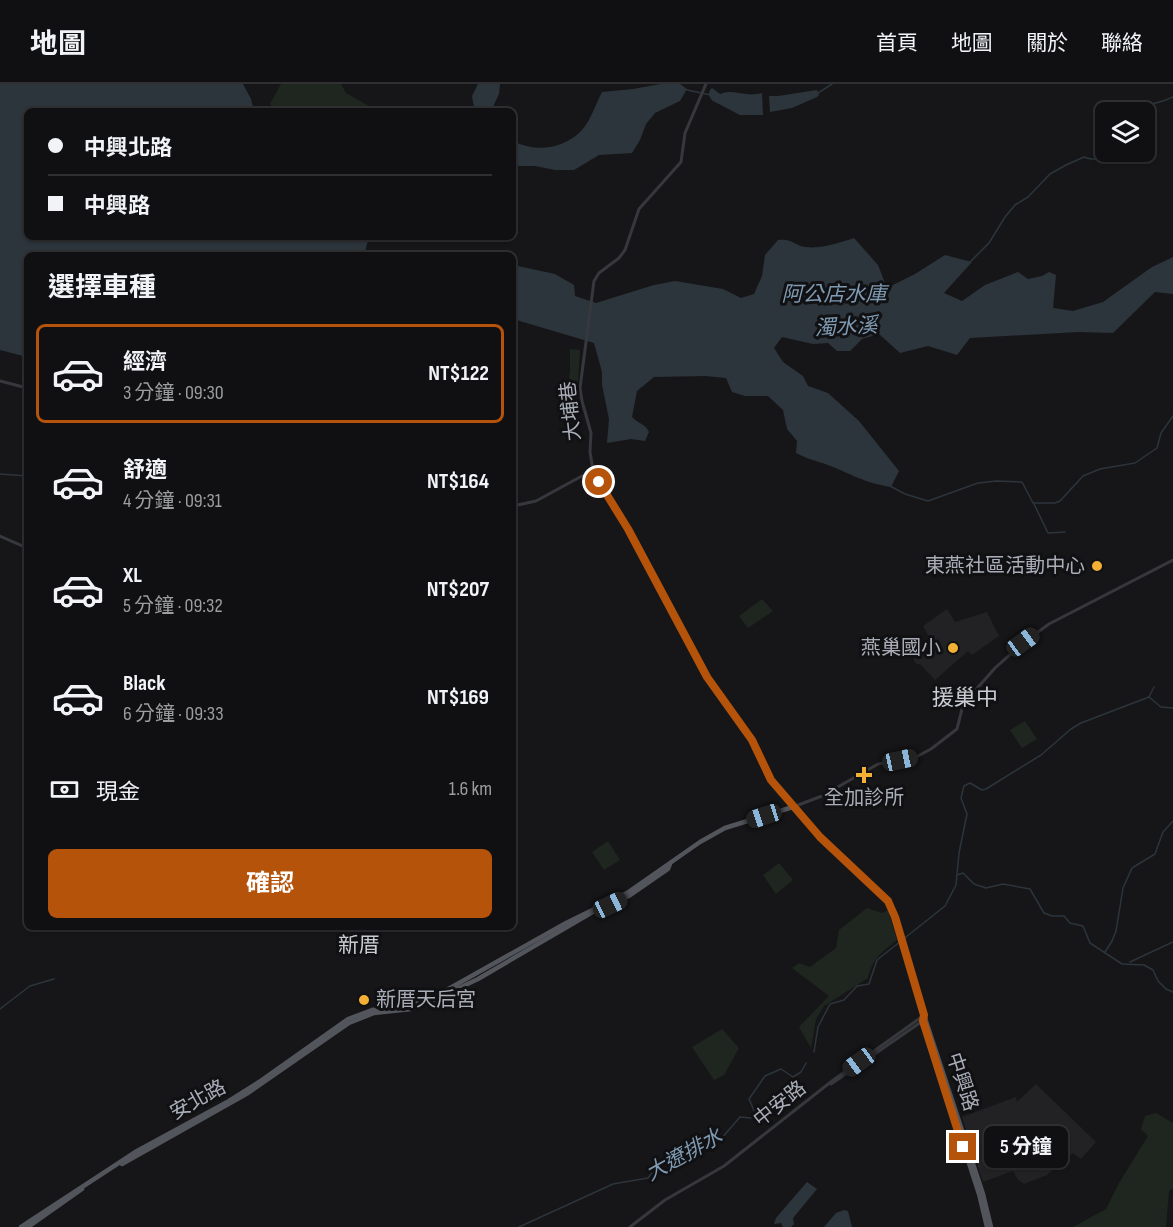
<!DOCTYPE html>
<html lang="zh-TW">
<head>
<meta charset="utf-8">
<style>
	:root { --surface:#101012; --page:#1e1e20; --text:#f1f3f6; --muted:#9c9d9f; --line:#303032; --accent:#b45309 }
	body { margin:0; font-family:"Sofia Sans Condensed","Noto Sans TC",sans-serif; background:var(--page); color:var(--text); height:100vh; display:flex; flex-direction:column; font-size:22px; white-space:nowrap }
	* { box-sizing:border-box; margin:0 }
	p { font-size:20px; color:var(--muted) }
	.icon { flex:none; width:33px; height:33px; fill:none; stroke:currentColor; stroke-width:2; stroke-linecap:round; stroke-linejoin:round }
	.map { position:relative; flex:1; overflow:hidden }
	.details { position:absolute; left:24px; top:168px; width:492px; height:678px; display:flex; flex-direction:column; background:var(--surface); border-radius:9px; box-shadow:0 2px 4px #0004,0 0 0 2px var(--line) }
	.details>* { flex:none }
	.banner { position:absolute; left:24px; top:24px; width:492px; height:132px; border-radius:9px; box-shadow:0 2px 4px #0004,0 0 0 2px var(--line); display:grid; align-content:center; height:132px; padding:0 24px; background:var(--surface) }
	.fabs { position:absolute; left:1095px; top:18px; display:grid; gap:12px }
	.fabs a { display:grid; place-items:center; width:60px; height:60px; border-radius:9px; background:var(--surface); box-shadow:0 2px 4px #0004,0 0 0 2px var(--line); font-size:30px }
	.end { position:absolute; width:27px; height:27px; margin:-14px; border:8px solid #b45309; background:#fff; box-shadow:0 0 0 3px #fff }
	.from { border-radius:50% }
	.bubble { position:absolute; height:42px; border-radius:9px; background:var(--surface); box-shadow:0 2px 4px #0004,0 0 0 2px var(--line); font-size:20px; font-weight:700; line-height:42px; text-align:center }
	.car { position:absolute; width:18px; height:36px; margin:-18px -9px; border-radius:8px; box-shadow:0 0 4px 2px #0007; background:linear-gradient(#222 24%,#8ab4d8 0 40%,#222 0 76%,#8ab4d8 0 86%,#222 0) }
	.banner b { display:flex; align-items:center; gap:21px; height:57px; font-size:22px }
	.banner b+b { border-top:2px solid var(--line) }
	.banner i { width:15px; height:15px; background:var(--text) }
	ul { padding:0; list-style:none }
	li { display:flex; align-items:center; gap:18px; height:99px; margin:0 12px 9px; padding:0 12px; border:3px solid transparent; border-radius:9px }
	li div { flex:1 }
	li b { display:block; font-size:22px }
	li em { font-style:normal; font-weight:700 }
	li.on { border-color:var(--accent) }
	li>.icon { width:54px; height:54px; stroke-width:1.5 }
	h2 { padding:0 24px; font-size:27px; line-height:72px }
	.pay { display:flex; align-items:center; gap:15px; height:66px; padding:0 24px; font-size:22px }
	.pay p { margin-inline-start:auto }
	.primary-button { display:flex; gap:12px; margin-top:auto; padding:12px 24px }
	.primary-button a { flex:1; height:69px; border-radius:9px; background:var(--accent); color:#fff; font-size:24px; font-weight:700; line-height:69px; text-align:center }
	header { display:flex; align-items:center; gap:36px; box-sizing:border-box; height:84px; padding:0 30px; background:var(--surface); border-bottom:2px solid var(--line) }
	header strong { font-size:28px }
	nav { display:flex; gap:33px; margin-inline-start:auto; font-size:21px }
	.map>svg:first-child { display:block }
</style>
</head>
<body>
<header>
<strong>地圖</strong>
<nav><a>首頁</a><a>地圖</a><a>關於</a><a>聯絡</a></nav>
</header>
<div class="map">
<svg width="1173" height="1143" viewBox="0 0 1173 1143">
	<rect width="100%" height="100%" fill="#161618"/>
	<g fill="#222225">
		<path d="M947,525L955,538L987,528L999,552L972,571L968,567L935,596L921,581L915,579L913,572L926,560L928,551L923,542Z"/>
		<path d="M1036,1000L1096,1058L1081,1075L1073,1069L1047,1091L1024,1100L1018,1096L1013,1087L983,1098L962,1033L1016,1013L1017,1018Z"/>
	</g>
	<g fill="#1e261f">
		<path d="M281,0H341L346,9L378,27H392H276L270,20Z"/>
		<path d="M570,265L580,266L577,315L567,312L566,310L570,288Z"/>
		<path d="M762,515L773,527L748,544L739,532Z"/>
		<path d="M1025,637L1037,655L1022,664L1010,646Z"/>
		<path d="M608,757L620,776L604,786L592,768Z"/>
		<path d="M779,779L793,796L776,810L763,791Z"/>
		<path d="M867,824L882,829L888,826L897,856C882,868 872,875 868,894L824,922L816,935L811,964L799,943L829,912L792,884L799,879L810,883L836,864L839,846Z"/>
		<path d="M722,945L739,964L724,991L714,996L692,963Z"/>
		<path d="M1156,1029L1173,1039V1104L1169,1107L1166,1143H1073L1106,1125L1119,1099L1148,1052L1141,1045L1145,1032Z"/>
	</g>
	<g fill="#2c353c">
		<path d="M0,0H243L251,15L254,27H27V153H369L364,171H303L286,167L269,171H27V273L0,266Z"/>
		<path d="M478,0H500L499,10L491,27H471L474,24L472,12Z"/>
		<path d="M661,0H680L687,5L680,17L655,29L646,40L640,56L632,69L599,71L574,86H555L535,82H513V57C536,69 564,65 582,46C591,36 596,19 602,8L633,5Z"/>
		<path d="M712,4L720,10C736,4 744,14 762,9L763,31H740L713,17C709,14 707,8 712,4Z"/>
		<path d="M817,6L819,11L817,13L792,24L770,28L769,12H778Z"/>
		<path d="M854,154L878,181L887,204L915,190L945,171L972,178L944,209L962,217L985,201L1018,188L1028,195L1042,192L1049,188L1056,191L1053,224L1073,227L1103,218L1152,183L1173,173V210L1155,208L1113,249L1079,248L970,254L957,271L928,262L900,269L879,250L862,255L850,267H837L828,259L813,260L782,253L774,264L783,278L803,292L808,302L828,309L859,337L899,387L891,403C865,399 851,390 828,381C817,377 807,375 796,369L797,357L787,345L783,326L768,312H745L732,308L726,294L705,292L654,293L637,307L632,333C638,340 645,339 649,348L645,357L631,355L607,359L609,335L602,301V288L594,259L513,235V181L555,190L574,201L575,212L596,219L654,201L675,197L723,205L741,214L754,210L762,192L765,171L778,156C793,154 794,162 806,163C821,165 839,159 854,154Z"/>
		<path d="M807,1098L817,1105L793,1134L794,1140L791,1143H783L781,1139L774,1140L776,1134Z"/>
		<path d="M844,1126L848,1127L852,1143H824L836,1129Z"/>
	</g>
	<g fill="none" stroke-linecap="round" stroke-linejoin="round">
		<g stroke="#2c353c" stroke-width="1.5">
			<path d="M687,6L711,11"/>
			<path d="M818,9L832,0"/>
			<path d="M1131,28C1143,20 1160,20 1173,13"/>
			<path d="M970,178L989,159L1005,133L1015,121L1028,113L1050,90L1066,81L1084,73C1094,77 1107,76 1114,68"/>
			<path d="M0,390L27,392"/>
			<path d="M890,402L905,410L928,417L978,399L996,397L1022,398L1033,419H1055L1060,417L1083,392L1100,385L1135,379L1157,364L1161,349L1173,332"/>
			<path d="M1034,420L1048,449L1065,448"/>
			<path d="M1149,613L1154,603"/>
			<path d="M957,790L959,769L967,730L961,714L964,702L970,699L982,706L986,705L1041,671L1071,645L1081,639L1149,613L1161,623L1173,624"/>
			<path d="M1105,868L1112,857L1116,847L1123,804L1132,784L1155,770L1163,748L1173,737"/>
			<path d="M1130,878L1173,858"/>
			<path d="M0,925L30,902L54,895"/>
			<path d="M814,968L818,943L830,920L844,916L857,902L869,900L877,876L945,822L956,801L957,791L963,789L974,800L986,804L1003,800L1030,805L1044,829L1052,832H1064L1070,839L1083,842L1090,859L1122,880L1144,881L1153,886L1158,897L1166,905L1173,908"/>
			<path d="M519,1143L613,1100L648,1094L659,1080L721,1055L740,1033L751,1034L756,1031L749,1015L765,992L781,985L793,993L801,988L806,979"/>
		</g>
		<g stroke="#37383d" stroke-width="3">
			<path d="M706,0L685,49L681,78L639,125L625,166L619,174L599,189L594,197L580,304L582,317L591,349L590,368L593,386L628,445L707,593L752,656L771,696L793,723L822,712L878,680L916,673L931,665L957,645L962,625L965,618L995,584L1023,559L1049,540L1173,476"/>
			<path d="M0,297L27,304"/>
			<path d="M513,422L536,417L593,386"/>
			<path d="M0,452L27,464"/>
			<path d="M831,1000L924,936"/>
			<path d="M630,1143L665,1116L724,1082L832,997L923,932"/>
		</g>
		<g stroke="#53555c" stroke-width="4.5">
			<path d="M434,916L478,895L591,829L629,812L668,785L670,780"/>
			<path d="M924,931L923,937L979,1110L987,1143"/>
			<path d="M122,1080L248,1009L349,939L374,929L411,925L418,922"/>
			<path d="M21,1143L137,1067L229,1017L259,998L348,935L372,926L418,919L443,908L566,839L627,809L700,758L725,744L793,723L834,767L886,814L891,823L924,931L983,1110L991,1143"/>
			<path d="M28,1143L82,1105"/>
		</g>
	</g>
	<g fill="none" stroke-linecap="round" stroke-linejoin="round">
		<path stroke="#b45309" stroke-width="8" d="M599,398L628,445L707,593L752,656L771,696L820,753L888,817L895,833L924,931L923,937L963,1063"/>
	</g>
	<g fill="#f2b134" stroke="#111113" stroke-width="2">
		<circle cx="1097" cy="482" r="6"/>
		<circle cx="953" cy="564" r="6"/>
		<path d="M861 682h6v6h6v6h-6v6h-6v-6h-6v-6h6z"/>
		<circle cx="364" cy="916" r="6"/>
	</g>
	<g text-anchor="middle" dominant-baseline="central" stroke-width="6" stroke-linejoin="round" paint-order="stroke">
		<g font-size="20" fill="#a8adb8" stroke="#111113">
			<text transform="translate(571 327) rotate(-96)">大埔巷</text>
			<text transform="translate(962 998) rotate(72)">中興路</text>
			<text transform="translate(198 1016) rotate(-29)">安北路</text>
			<text transform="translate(780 1020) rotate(-38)">中安路</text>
		</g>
		<g font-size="20" fill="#a8adb8" stroke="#111113" text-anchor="end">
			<text x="1085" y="482">東燕社區活動中心</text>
			<text x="941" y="564">燕巢國小</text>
			<text x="864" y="714" text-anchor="middle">全加診所</text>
			<text x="376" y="916" text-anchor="start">新厝天后宮</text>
		</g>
		<g font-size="21" font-style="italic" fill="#7f9bb3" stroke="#111113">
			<text x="834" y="210">阿公店水庫</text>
			<text transform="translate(846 243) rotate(-3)">濁水溪</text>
			<text transform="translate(684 1071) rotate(-29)">大遼排水</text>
		</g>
		<g font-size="21" fill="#c9ccd4" stroke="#111113">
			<text x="359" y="861">新厝</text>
		</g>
		<g font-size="22" fill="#c9ccd4" stroke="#111113">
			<text x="965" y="614">援巢中</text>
		</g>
	</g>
</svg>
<div class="fabs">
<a><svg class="icon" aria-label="layers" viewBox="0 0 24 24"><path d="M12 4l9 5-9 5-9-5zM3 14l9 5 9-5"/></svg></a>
</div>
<i class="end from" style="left:599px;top:398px"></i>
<i class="end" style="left:963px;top:1063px"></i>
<div class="bubble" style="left:984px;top:1042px;width:84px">5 分鐘</div>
<i class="car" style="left:1023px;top:558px;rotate:54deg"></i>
<i class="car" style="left:900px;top:676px;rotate:78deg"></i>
<i class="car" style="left:764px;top:732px;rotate:252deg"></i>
<i class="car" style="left:610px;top:821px;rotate:65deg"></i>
<i class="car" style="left:859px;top:978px;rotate:234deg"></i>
<div class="banner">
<b><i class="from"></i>中興北路</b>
<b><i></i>中興路</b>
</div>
<section class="details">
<h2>選擇車種</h2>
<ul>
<li class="on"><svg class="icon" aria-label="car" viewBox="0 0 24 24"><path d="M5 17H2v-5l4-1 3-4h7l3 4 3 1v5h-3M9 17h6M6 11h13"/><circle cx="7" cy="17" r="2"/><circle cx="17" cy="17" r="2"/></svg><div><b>經濟</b><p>3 分鐘 · 09:30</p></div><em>NT$122</em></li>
<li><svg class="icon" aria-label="car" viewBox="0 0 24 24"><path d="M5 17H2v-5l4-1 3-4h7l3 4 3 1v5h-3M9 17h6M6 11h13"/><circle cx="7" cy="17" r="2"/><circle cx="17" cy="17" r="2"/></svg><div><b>舒適</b><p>4 分鐘 · 09:31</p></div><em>NT$164</em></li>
<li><svg class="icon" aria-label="car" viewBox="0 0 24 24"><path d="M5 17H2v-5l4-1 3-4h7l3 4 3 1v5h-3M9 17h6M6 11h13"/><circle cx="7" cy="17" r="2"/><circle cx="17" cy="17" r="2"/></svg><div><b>XL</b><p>5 分鐘 · 09:32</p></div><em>NT$207</em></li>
<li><svg class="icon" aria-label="car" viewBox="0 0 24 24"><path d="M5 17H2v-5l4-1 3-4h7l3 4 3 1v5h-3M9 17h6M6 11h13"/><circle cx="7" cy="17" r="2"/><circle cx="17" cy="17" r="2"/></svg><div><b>Black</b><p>6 分鐘 · 09:33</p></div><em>NT$169</em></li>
</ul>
<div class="pay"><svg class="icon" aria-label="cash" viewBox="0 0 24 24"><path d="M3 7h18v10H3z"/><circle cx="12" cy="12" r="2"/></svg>現金<p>1.6 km</p></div>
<div class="primary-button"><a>確認</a></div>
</section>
</div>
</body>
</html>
